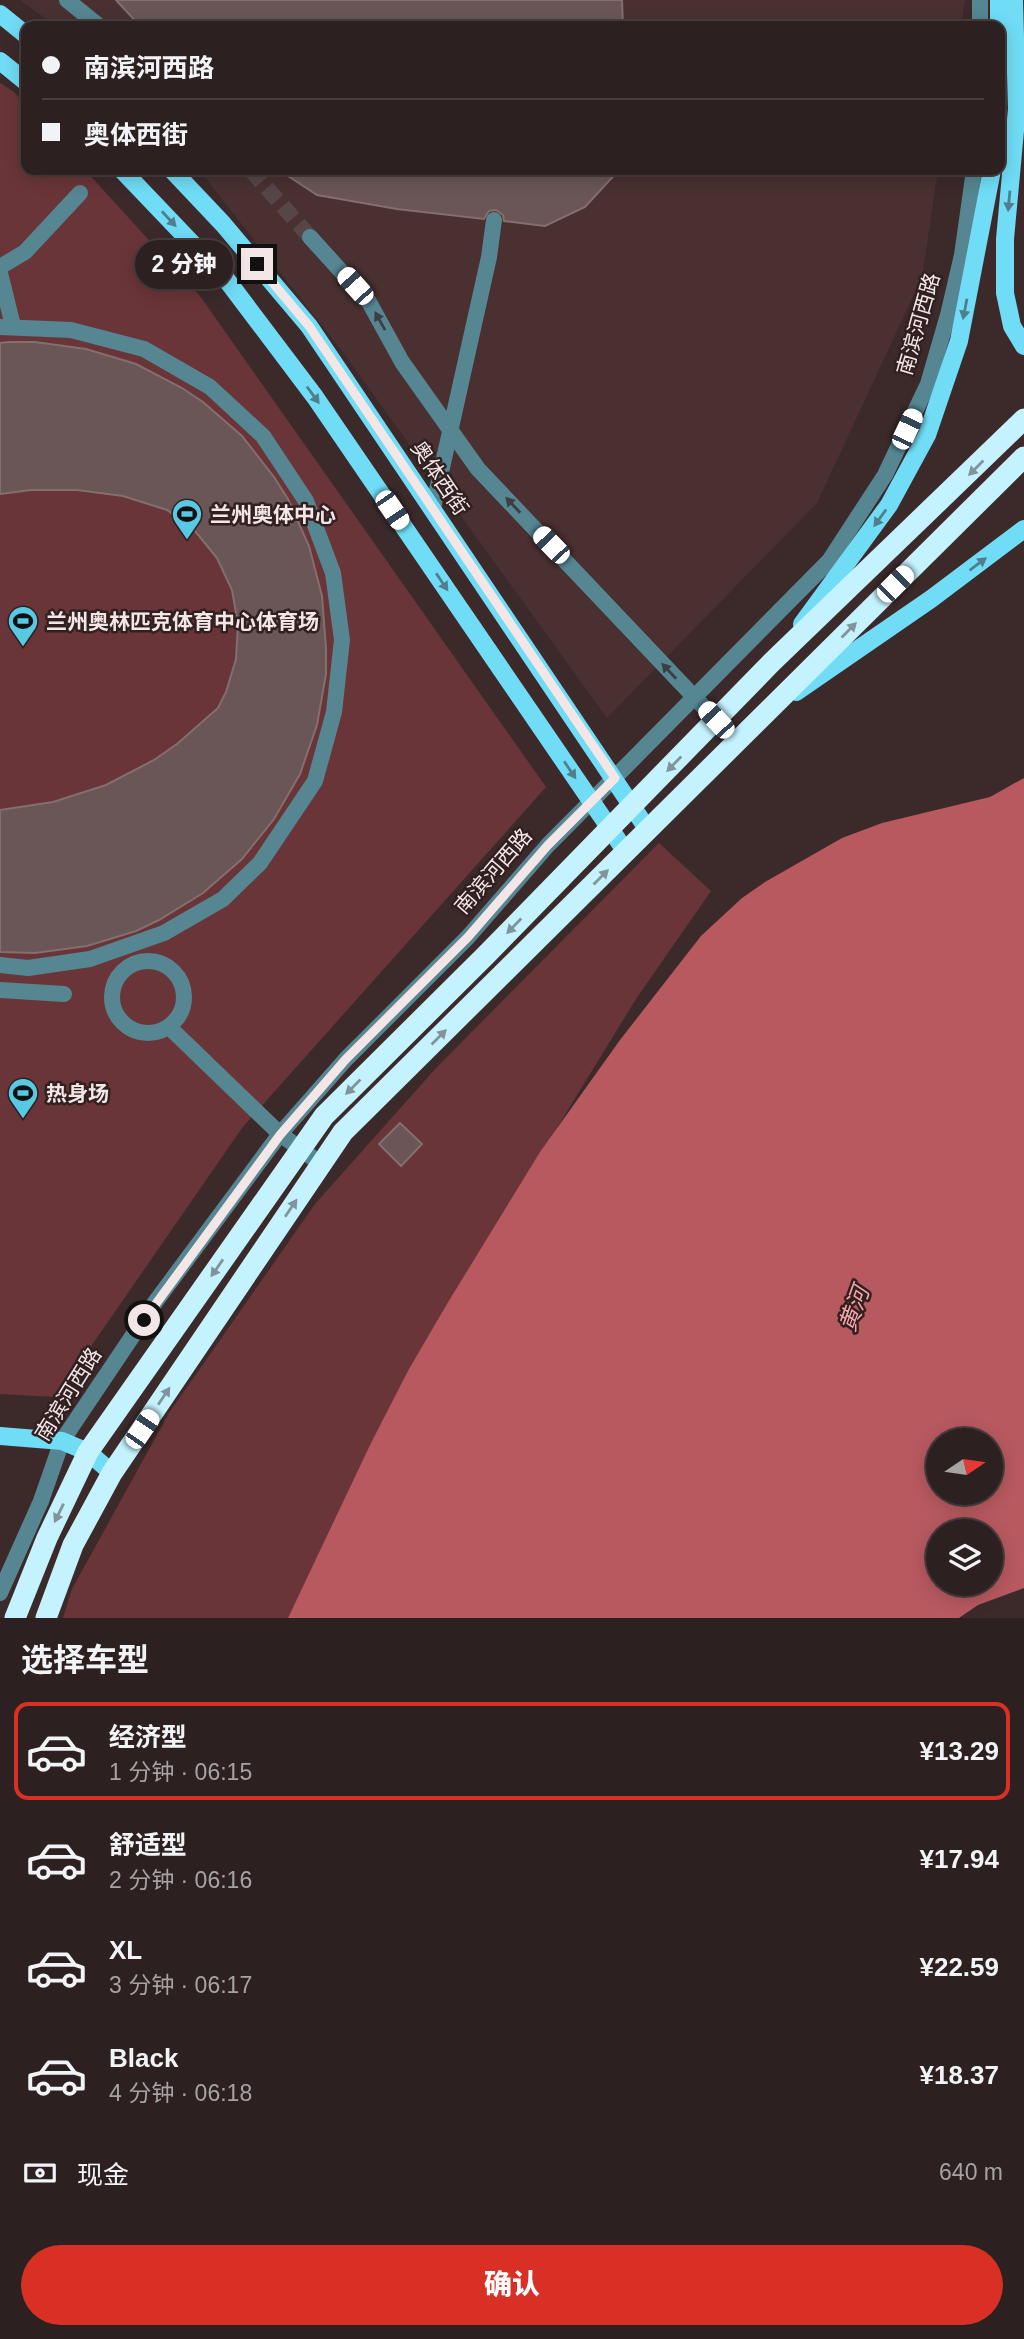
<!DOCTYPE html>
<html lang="zh">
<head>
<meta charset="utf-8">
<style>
	:root { --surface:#2d2020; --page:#352829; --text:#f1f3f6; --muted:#a7a3a5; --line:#483e3e; --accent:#d93025 }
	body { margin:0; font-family:Arial,"Noto Sans SC",sans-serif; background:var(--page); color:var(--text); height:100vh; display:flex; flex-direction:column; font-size:26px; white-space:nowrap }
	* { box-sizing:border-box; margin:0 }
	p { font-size:23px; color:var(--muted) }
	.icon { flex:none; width:38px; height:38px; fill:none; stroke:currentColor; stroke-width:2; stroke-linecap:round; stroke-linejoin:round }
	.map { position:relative; height:1618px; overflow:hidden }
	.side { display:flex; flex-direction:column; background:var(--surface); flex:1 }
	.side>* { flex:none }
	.hud { position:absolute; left:21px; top:21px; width:984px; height:154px; border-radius:14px; box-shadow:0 4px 18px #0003,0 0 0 2px var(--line); display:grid; align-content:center; height:154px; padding:0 21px; background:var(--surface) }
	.needle { width:46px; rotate:77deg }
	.fabs { position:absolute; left:926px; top:1428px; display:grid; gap:14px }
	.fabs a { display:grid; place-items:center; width:77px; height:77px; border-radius:50%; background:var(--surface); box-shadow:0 4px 18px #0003,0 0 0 2px var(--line); font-size:35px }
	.end { position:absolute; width:32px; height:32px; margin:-16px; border:9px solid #f2e6e6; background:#111; box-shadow:0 0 0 4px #111 }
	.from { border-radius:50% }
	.bubble { position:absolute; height:49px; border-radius:24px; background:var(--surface); box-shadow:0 4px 18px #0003,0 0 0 2px var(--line); font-size:23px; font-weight:800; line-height:49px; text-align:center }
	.car { position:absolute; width:21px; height:42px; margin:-21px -10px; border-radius:9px; box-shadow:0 0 5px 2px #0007; background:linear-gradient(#fff 24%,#345 0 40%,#fff 0 76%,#345 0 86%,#fff 0) }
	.hud b { display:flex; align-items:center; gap:24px; height:66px; font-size:26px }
	.hud b+b { border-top:2px solid var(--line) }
	.hud i { width:18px; height:18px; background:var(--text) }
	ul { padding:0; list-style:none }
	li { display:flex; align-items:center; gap:21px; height:98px; margin:0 14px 10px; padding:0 7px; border:4px solid transparent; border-radius:14px }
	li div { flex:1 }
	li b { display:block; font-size:26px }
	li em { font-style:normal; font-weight:800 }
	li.current { border-color:var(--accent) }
	li>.icon { width:63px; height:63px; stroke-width:1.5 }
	h2 { padding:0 21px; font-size:32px; line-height:84px }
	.pay { display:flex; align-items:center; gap:18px; height:77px; padding:0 21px; font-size:26px }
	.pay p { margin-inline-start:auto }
	.cta { display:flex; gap:14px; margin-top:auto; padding:14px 21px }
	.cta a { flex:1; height:80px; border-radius:42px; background:var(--accent); color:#fff; font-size:28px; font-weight:800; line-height:80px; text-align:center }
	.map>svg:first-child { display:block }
</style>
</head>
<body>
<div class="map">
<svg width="1024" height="1618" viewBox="0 0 1024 1618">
	<rect width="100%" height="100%" fill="#3c2a2b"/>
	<g fill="#4a3031">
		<path d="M20,0H965L961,26H56Z"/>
		<path d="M199,170H938L922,277L817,503L607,718L342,351Z"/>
	</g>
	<g fill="#6a3538">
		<path d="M0,83L14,92L26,105V170H85L200,296L546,787L242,1128L56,1397L0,1394Z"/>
		<path d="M659,843L711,891L636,999L409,1369L288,1618H63L72,1589L169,1413L315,1204L437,1067Z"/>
	</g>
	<path fill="#b85960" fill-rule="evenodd" d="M1024,778V1588L978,1605L959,1618H288L371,1443L409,1369L447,1304L540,1152L620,1040L701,936L742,898L765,882L842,838L882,823L990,797ZM938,1440H990V1493H938ZM938,1531H990V1584H938Z"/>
	<g fill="#6a5656" stroke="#846e6e" stroke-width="2">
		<path d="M116,0H622L623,26H140Z"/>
		<path d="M279,170H619L585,207L545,226L504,221L503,215L496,210L489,211L484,219L397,209L317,195Z"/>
		<path d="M9,342H35L86,349L136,364L182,388L203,402L242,436L274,477L288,499L309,546L322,596L326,648V674L317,725L300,774L274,819L242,859L203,893L159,920L136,931L87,946L35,953L0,952V810L53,802L106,785L154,760L177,744L218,708L226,692L236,659L238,624L232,590L217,558L195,531L167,510L123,496L77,490H31L0,494V343Z"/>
		<path d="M400,1123L422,1144L401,1166L379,1144Z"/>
	</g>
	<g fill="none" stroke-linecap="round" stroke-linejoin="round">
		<path stroke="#574647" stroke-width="16" stroke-dasharray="16 8" stroke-linecap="butt" d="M251,170L310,237"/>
		<g stroke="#558692" stroke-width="16">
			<path d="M67,0L99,26"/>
			<path d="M980,0V26"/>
			<path d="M310,237L369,302L402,362L478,469L716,720"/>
			<path d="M0,267L25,252L80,193"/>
			<path d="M0,273L13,326"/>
			<path d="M0,327L71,330L144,349L210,387L263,436L306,501L333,573L342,640L334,712L315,781L260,863L223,899L164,933L90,959L28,968L0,965"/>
			<path d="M433,508L489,257L494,220"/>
			<circle cx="148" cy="997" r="36"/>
			<path d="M0,990L64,994"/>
			<path d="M169,1027L280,1134L321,1164"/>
			<path d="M0,1593L41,1501L62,1441L156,1301L280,1134L346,1059L468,937L548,845L829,561L885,475L928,384L948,315L962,255L974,170"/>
		</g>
		<g stroke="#70dcf6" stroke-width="18">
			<path d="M1014,0L1017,109L1005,239V293L1012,326L1024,346"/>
			<path d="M0,14L26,35"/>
			<path d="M999,26V0"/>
			<path d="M0,61L26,82"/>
			<path d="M122,170L226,279L315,397L626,852"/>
			<path d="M172,170L223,224L309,326L648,830"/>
			<path d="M802,624L889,505L927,435L959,341L992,170"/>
			<path d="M796,692L931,599L1024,529"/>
			<path d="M0,1436L62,1441L88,1452L112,1473"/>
		</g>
		<g stroke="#c4f2fe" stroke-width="21">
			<path d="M15,1618L47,1538L88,1452L324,1116L486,955L772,662L1024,419"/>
			<path d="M46,1618L73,1545L112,1473L343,1132L1024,457"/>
		</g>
	</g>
	<defs><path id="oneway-solid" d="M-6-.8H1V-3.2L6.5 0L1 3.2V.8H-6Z" transform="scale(1.75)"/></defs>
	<g fill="#517e8c">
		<use href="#oneway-solid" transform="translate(1009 201) rotate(95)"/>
		<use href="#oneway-solid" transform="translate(169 219) rotate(47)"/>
		<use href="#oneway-solid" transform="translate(965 309) rotate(101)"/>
		<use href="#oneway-solid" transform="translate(313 395) rotate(54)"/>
		<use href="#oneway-solid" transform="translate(880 518) rotate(126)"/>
		<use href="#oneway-solid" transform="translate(978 564) rotate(-37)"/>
		<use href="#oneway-solid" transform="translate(442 582) rotate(56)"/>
		<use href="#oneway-solid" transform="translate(570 770) rotate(56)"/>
	</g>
	<g fill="#3c3f43">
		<use href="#oneway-solid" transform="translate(380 321) rotate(-119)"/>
		<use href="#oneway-solid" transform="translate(513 505) rotate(-133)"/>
		<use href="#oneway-solid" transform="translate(669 671) rotate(-133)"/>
	</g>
	<g fill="#82949b">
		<use href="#oneway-solid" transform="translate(976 468) rotate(135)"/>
		<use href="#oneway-solid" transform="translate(849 630) rotate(-45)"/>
		<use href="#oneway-solid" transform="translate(674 764) rotate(134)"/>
		<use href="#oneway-solid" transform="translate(601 877) rotate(-45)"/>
		<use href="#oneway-solid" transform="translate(514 926) rotate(134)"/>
		<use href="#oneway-solid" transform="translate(439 1037) rotate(-45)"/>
		<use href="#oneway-solid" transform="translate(353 1087) rotate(135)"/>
		<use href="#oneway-solid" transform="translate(291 1208) rotate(-56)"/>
		<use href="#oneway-solid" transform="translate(217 1268) rotate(125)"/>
		<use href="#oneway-solid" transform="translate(164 1396) rotate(-56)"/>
		<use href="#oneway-solid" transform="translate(59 1513) rotate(116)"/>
	</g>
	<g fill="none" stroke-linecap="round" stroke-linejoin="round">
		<path stroke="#f2e6e6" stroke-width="9" d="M144,1320L280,1135L346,1059L468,937L548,845L615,778L309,326L257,264"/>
	</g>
	<defs>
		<g id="stadium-pin" transform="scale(1.575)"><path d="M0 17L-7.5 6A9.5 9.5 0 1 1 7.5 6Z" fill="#58c9e3" stroke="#322021"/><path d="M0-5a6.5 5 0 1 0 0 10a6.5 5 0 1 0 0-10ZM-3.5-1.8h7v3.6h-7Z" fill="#111"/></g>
	</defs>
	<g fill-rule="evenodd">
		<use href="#stadium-pin" x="187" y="514"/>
		<use href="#stadium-pin" x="23" y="621"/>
		<use href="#stadium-pin" x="23" y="1093"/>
	</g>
	<g text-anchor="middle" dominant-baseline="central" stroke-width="5" stroke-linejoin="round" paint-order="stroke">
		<g font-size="21" fill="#f2e6e6" stroke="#322021">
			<text transform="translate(918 324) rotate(-74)">南滨河西路</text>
			<text transform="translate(440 478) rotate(56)">奥体西街</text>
			<text transform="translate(493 871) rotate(-49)">南滨河西路</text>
			<text transform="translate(68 1394) rotate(-58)">南滨河西路</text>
		</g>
		<g font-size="21" font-weight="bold" fill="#f2e6e6" stroke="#322021" text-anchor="start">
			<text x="210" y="514">兰州奥体中心</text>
			<text x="46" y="621">兰州奥林匹克体育中心体育场</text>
			<text x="46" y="1093">热身场</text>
		</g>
		<g font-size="23" font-style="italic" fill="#f4a6a9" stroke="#322021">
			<text transform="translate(854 1309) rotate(-70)">黄河</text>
		</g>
	</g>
</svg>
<div class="fabs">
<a><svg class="needle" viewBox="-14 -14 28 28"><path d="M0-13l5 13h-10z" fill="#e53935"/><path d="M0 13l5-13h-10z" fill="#a7a3a5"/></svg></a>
<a><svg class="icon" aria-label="layers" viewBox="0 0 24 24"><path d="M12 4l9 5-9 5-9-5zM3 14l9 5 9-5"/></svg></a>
</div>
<i class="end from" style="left:144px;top:1320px"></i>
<i class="end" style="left:257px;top:264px"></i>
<div class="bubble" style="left:135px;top:240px;width:98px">2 分钟</div>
<i class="car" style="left:355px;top:286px;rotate:318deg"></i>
<i class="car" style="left:907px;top:429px;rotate:25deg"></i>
<i class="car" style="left:392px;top:510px;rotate:146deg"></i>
<i class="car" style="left:551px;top:545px;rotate:316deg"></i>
<i class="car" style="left:895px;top:584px;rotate:45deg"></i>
<i class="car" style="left:716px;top:720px;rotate:317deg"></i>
<i class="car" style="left:142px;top:1429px;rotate:34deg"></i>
<div class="hud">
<b><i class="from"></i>南滨河西路</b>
<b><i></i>奥体西街</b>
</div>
</div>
<section class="side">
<h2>选择车型</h2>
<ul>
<li class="current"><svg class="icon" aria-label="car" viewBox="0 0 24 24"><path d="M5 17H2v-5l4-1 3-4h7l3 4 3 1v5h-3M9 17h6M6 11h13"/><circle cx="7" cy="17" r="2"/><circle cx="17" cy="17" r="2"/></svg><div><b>经济型</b><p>1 分钟 · 06:15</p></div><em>¥13.29</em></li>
<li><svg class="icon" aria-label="car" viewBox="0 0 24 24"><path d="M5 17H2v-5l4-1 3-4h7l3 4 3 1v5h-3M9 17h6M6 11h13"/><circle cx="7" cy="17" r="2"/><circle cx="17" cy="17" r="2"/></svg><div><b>舒适型</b><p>2 分钟 · 06:16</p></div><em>¥17.94</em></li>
<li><svg class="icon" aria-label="car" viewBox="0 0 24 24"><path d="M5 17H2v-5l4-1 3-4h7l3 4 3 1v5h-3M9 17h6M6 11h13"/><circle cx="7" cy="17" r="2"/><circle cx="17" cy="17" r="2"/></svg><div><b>XL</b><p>3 分钟 · 06:17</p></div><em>¥22.59</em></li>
<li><svg class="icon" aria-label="car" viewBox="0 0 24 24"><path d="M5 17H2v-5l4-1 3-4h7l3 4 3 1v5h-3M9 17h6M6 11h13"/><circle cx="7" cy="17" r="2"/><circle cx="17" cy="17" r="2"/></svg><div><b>Black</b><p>4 分钟 · 06:18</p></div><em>¥18.37</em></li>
</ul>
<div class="pay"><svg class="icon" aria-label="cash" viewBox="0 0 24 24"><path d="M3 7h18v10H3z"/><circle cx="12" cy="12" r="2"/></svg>现金<p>640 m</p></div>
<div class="cta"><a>确认</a></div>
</section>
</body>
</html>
